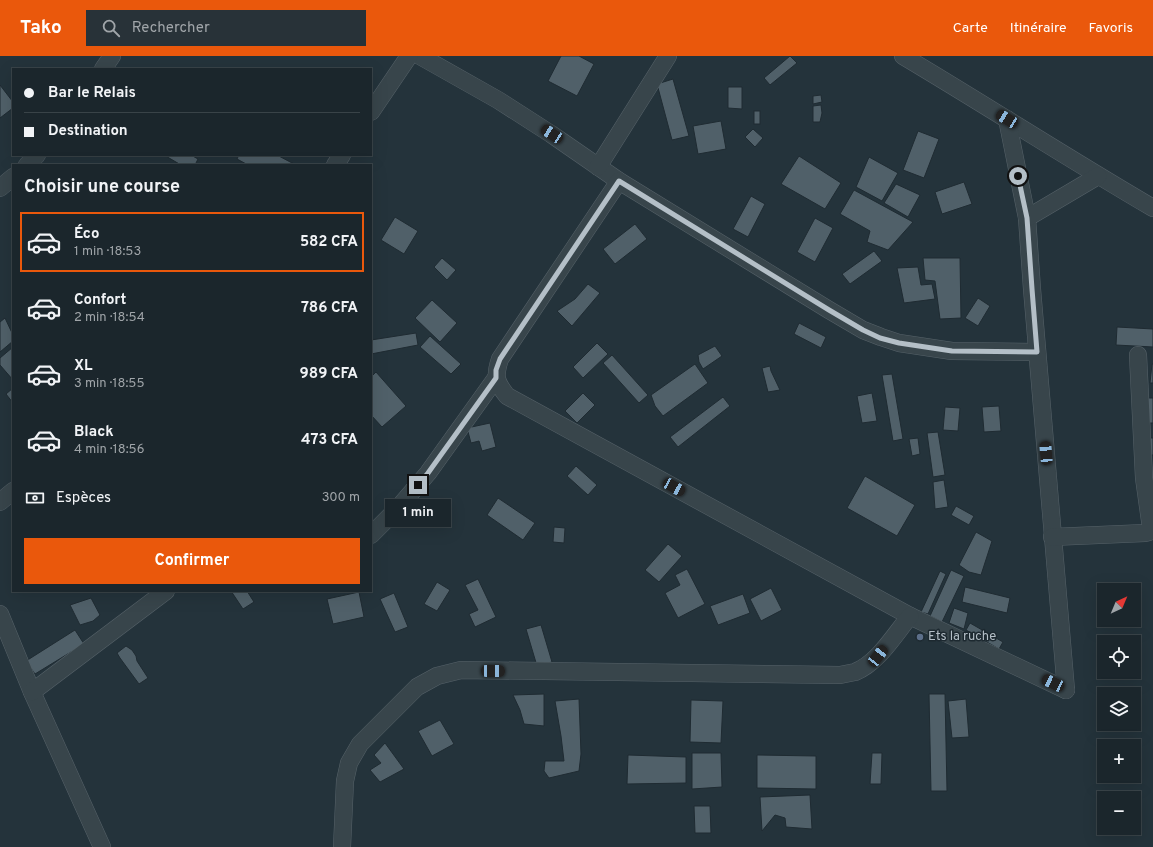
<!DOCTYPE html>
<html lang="fr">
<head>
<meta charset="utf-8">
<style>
	:root { --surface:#1b262c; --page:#283238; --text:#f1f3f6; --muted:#a0a5a9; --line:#394348; --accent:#ea580c }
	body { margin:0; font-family:Overpass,sans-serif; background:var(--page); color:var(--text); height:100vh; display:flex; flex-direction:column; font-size:15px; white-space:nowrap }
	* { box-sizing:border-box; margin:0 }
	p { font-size:13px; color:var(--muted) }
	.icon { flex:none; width:22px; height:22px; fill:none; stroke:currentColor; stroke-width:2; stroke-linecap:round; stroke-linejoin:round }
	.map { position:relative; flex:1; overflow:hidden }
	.side { position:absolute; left:12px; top:108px; width:360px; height:428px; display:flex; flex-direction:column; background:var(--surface); border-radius:0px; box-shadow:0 4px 16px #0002,0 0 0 1px var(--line) }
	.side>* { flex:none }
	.top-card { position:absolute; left:12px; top:12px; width:360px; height:88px; border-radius:0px; box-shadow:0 4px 16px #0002,0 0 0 1px var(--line); display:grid; align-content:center; height:88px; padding:0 12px; background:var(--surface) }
	.needle { width:26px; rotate:44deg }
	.controls { position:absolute; left:1097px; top:527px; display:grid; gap:8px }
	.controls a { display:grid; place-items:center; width:44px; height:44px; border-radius:0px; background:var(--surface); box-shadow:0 4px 16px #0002,0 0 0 1px var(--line); font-size:20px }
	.end { position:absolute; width:18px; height:18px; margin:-9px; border:5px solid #b4bfc7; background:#111; box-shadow:0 0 0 2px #111 }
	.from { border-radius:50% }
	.bubble { position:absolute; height:28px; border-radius:0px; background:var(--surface); box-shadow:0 4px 16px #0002,0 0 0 1px var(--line); font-size:13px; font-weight:700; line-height:28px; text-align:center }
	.car { position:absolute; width:12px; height:24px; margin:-12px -6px; border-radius:5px; box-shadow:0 0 3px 1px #0007; background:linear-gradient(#222 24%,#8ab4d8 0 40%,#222 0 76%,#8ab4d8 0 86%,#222 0) }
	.top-card b { display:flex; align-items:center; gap:14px; height:38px; font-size:15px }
	.top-card b+b { border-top:1px solid var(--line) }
	.top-card i { width:10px; height:10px; background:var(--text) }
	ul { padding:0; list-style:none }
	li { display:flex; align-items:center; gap:12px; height:60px; margin:0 8px 6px; padding:0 4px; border:2px solid transparent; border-radius:0px }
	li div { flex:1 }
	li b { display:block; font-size:15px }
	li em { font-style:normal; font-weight:700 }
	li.active { border-color:var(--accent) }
	li>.icon { width:36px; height:36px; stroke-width:1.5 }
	h2 { padding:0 12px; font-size:18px; line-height:48px }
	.pay { display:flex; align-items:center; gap:10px; height:44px; padding:0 12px; font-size:15px }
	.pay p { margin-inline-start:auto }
	.action { display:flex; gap:8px; margin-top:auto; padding:8px 12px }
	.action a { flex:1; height:46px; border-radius:0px; background:var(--accent); color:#fff; font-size:16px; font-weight:700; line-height:46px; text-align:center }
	header { display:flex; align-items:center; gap:24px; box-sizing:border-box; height:56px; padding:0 20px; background:var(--accent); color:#fff }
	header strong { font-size:19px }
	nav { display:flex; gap:22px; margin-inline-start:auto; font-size:14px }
	.search { width:280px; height:36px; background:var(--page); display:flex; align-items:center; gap:10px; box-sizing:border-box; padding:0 14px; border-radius:0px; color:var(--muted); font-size:15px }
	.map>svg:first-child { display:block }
</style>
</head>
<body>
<header>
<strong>Tako</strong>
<div class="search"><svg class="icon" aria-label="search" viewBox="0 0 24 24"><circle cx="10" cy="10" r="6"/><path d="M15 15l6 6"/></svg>Rechercher</div>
<nav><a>Carte</a><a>Itinéraire</a><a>Favoris</a></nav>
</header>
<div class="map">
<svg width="1153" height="791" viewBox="0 0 1153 791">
	<rect width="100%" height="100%" fill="#24333b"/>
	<g fill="#506069" stroke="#1f2b32">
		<path d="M561,0H579L594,8L577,40L548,25Z"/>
		<path d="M790,0L797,7L770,29L764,22Z"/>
		<path d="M673,23L689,80L672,84L657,28Z"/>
		<path d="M0,29L13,46V52L0,62Z"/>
		<path d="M728,31H742V53L728,52Z"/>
		<path d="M821,39L822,46L813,48V40Z"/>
		<path d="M821,49L822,57L820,66H813V50Z"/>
		<rect x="754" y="55" width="6" height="13"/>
		<path d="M721,65L726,93L698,98L693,70Z"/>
		<path d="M753,73L763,82L755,91L745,81Z"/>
		<path d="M918,75L939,83L924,122L903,114Z"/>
		<path d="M164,99H191L198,103L195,109H181Z"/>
		<path d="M239,99H277L294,108L293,109H248L237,103Z"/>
		<path d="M799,100L841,127L825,153L781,128Z"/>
		<path d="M869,101L898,117L882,145L856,131Z"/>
		<path d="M964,126L972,148L942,158L935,136Z"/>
		<path d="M896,128L920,139L908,161L884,147Z"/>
		<path d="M854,134L913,166L888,194L867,186L870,175L840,158Z"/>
		<path d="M751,140L765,148L748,181L733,173Z"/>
		<path d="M395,161L418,175L404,198L381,184Z"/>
		<path d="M815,162L833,172L815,206L797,196Z"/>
		<path d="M635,168L647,183L615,208L603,193Z"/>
		<path d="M874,195L882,205L850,228L842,218Z"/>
		<path d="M442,202L456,214L447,224L434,211Z"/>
		<path d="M923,202H960L961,262L940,263L935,225L925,224Z"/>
		<path d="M918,211L921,229L932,228L935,243L904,247L897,212Z"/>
		<path d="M588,228L600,237L572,270L557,255L575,243Z"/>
		<path d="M978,242L990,250L978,270L965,262Z"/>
		<path d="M432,244L457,267L440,286L415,262Z"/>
		<path d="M5,262L13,279V285L0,296V266Z"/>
		<path d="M799,267L826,281L821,292L794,278Z"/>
		<path d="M1117,271L1153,273V291L1116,289Z"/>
		<path d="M416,277L418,289L371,298V284Z"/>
		<path d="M430,280L461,308L451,318L420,291Z"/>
		<path d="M597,287L608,298L583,322L573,311Z"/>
		<path d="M715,290L722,300L703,313L699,306L698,299Z"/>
		<path d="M13,291V324L0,309V302Z"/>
		<path d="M612,299L648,339L639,347L603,307Z"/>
		<path d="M695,308L708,327L663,360L655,350L651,339Z"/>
		<path d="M1152,308H1153V327H1150Z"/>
		<path d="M770,310L771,315L780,334L768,336L762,312Z"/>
		<path d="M376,316L406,350L382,371L371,359V321Z"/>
		<path d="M892,318L903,383L893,385L882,319Z"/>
		<path d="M13,332V347L6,338Z"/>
		<path d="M583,337L595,349L577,367L565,355Z"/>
		<path d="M872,337L877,365L862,367L857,340Z"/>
		<path d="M723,341L730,350L678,391L670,381Z"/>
		<path d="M1142,342H1153V367H1144Z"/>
		<path d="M999,350L1001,375L984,376L982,351Z"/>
		<path d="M945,351L960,352L958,375L943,374Z"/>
		<path d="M490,367L496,391L482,395L479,385L471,387L467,372Z"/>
		<path d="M938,376L945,419L933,421L927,377Z"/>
		<path d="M918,382L920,398L912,400L909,383Z"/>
		<rect x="1143" y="382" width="10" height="17"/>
		<path d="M576,410L597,429L588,439L567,420Z"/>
		<path d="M865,420L915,449L897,480L847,452Z"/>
		<path d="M944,424L948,451L935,453L933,426Z"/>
		<path d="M498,442L535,467L523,484L487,459Z"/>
		<path d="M956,450L974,460L969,469L951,459Z"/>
		<path d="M554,471L565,472L564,487L553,486Z"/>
		<path d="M976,476L992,485L981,519L969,516L959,509Z"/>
		<path d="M668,488L682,500L659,526L645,514Z"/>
		<path d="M687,513L705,548L678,562L665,537L680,529L675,519Z"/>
		<path d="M951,514L964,520L942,566L930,560Z"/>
		<path d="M940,515L946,518L928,558L921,556Z"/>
		<path d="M478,523L496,561L475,571L469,558L478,554L465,529Z"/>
		<path d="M437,526L450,534L437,555L424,548Z"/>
		<path d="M965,531L1010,542L1007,557L962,546Z"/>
		<path d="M771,532L782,554L761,565L750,543Z"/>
		<path d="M231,535H247L254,546L243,553Z"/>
		<path d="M359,536L364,561L333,568L327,543Z"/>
		<path d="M394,537L408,571L395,576L380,543Z"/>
		<path d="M743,538L750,557L718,569L710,550Z"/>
		<path d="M91,542L100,559L93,565L80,569L70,549Z"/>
		<path d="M954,552L968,557L964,573L949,567Z"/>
		<path d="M970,567L1003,586L999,593L966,574Z"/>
		<path d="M541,569L552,606L537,610L526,573Z"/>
		<path d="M75,574L84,588L35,618L26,605Z"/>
		<path d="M126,590L132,594L136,600L137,605L148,622L139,628L120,602L117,597Z"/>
		<path d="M544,638V670L524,668L520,654L513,639Z"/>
		<path d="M929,638H945L947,735H931Z"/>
		<path d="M579,643L581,698L579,715L549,722L544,715L545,705H564L561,680L555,645Z"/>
		<path d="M966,643L969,681L952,682L948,645Z"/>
		<path d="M691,644L723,645L721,687L690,686Z"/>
		<path d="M440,664L454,688L432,700L418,675Z"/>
		<path d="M385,687L404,713L380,726L370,714L381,707L374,699Z"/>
		<path d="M692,697H721L722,731L692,733Z"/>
		<path d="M872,697H882L881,728H870Z"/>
		<path d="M628,699L686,701V727L627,728Z"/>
		<path d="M757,699L816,700V733L757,732Z"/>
		<path d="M810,739L812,773L786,771L785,762L775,759L762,775L760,741Z"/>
		<path d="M694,750H710L711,777H695Z"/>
	</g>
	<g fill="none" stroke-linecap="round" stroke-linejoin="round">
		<g stroke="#566269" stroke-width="18">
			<g id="street">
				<path d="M420,0L498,44L551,78L619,125L829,254L863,274L881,281L899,287L952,295L1037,296"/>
				<path d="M903,0C987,50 1069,103 1153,152"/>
				<path d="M103,13L112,0"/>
				<path d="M371,56L409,0"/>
				<path d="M1007,63L1027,162L1032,233L1066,634"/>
				<path d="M27,109L37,99"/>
				<path d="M335,109L342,99"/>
				<path d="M598,111L668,0"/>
				<path d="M619,125L500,303C494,321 496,326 507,340L910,560L1066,634"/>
				<path d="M0,132L13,121"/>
				<path d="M1027,162L1098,120"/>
				<path d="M0,446L13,435"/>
				<path d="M371,479L398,452L428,417L496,322"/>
				<path d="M1052,481L1145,477L1149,476L1151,472L1144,422L1138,299"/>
				<path d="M0,558L32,636L102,791"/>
				<path d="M32,636L166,535"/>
				<path d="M342,791L345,725L349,707L360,688L417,631L437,620L461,614L840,619C845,618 850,617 855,616C878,607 895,578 910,560"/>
			</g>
		</g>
		<use href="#street" stroke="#38454b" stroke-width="17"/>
	</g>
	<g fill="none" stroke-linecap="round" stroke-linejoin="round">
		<path stroke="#b4bfc7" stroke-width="5" d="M418,429L428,417L496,322V314L500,303L619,125L829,254L863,274L880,282L899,287L952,295L1037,296L1032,233L1027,162L1018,120"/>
	</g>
	<circle fill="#5c6f8a" stroke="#1d2930" stroke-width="1.5" cx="920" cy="581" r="4"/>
	<g text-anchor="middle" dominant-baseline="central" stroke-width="3" stroke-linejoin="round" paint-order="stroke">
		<g font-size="13" fill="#b4bfc7" stroke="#1d2930" text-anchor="start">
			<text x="928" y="581">Ets la ruche</text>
		</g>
	</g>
</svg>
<div class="controls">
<a><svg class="needle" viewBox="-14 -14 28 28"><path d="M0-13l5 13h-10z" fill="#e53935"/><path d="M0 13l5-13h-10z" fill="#a0a5a9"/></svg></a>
<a><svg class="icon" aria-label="locate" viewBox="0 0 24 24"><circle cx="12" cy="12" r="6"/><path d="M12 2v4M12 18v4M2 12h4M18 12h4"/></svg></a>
<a><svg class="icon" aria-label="layers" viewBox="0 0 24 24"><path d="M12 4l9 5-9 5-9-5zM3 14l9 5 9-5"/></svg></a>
<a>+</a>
<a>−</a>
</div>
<i class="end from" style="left:1018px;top:120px"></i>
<i class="end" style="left:418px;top:429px"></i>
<div class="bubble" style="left:385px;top:443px;width:66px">1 min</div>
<i class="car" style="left:1007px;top:63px;rotate:301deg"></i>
<i class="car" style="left:552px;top:78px;rotate:303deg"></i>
<i class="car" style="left:1046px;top:397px;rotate:355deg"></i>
<i class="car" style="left:674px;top:431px;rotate:119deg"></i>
<i class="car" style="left:878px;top:600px;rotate:38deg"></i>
<i class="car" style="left:493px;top:615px;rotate:91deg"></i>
<i class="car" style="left:1053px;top:627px;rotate:295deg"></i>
<div class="top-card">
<b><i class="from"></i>Bar le Relais</b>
<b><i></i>Destination</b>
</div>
<section class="side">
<h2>Choisir une course</h2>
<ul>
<li class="active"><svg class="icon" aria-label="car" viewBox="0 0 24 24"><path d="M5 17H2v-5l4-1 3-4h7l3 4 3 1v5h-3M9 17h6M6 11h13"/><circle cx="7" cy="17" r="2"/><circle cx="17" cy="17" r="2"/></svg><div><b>Éco</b><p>1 min · 18:53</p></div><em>582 CFA</em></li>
<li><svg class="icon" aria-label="car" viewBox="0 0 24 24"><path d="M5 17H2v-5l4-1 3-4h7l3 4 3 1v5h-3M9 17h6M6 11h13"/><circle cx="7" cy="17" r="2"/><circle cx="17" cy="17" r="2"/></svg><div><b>Confort</b><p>2 min · 18:54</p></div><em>786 CFA</em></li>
<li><svg class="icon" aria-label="car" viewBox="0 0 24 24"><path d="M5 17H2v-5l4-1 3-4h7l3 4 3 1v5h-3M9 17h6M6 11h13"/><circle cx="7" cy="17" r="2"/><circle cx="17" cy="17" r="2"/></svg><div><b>XL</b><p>3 min · 18:55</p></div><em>989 CFA</em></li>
<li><svg class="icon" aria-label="car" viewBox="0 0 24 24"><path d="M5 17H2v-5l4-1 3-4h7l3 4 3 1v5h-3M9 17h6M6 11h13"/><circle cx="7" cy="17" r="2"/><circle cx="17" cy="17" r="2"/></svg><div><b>Black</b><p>4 min · 18:56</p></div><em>473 CFA</em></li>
</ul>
<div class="pay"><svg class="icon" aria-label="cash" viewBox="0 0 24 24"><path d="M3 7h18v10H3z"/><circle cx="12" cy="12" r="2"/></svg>Espèces<p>300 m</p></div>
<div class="action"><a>Confirmer</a></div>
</section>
</div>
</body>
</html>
